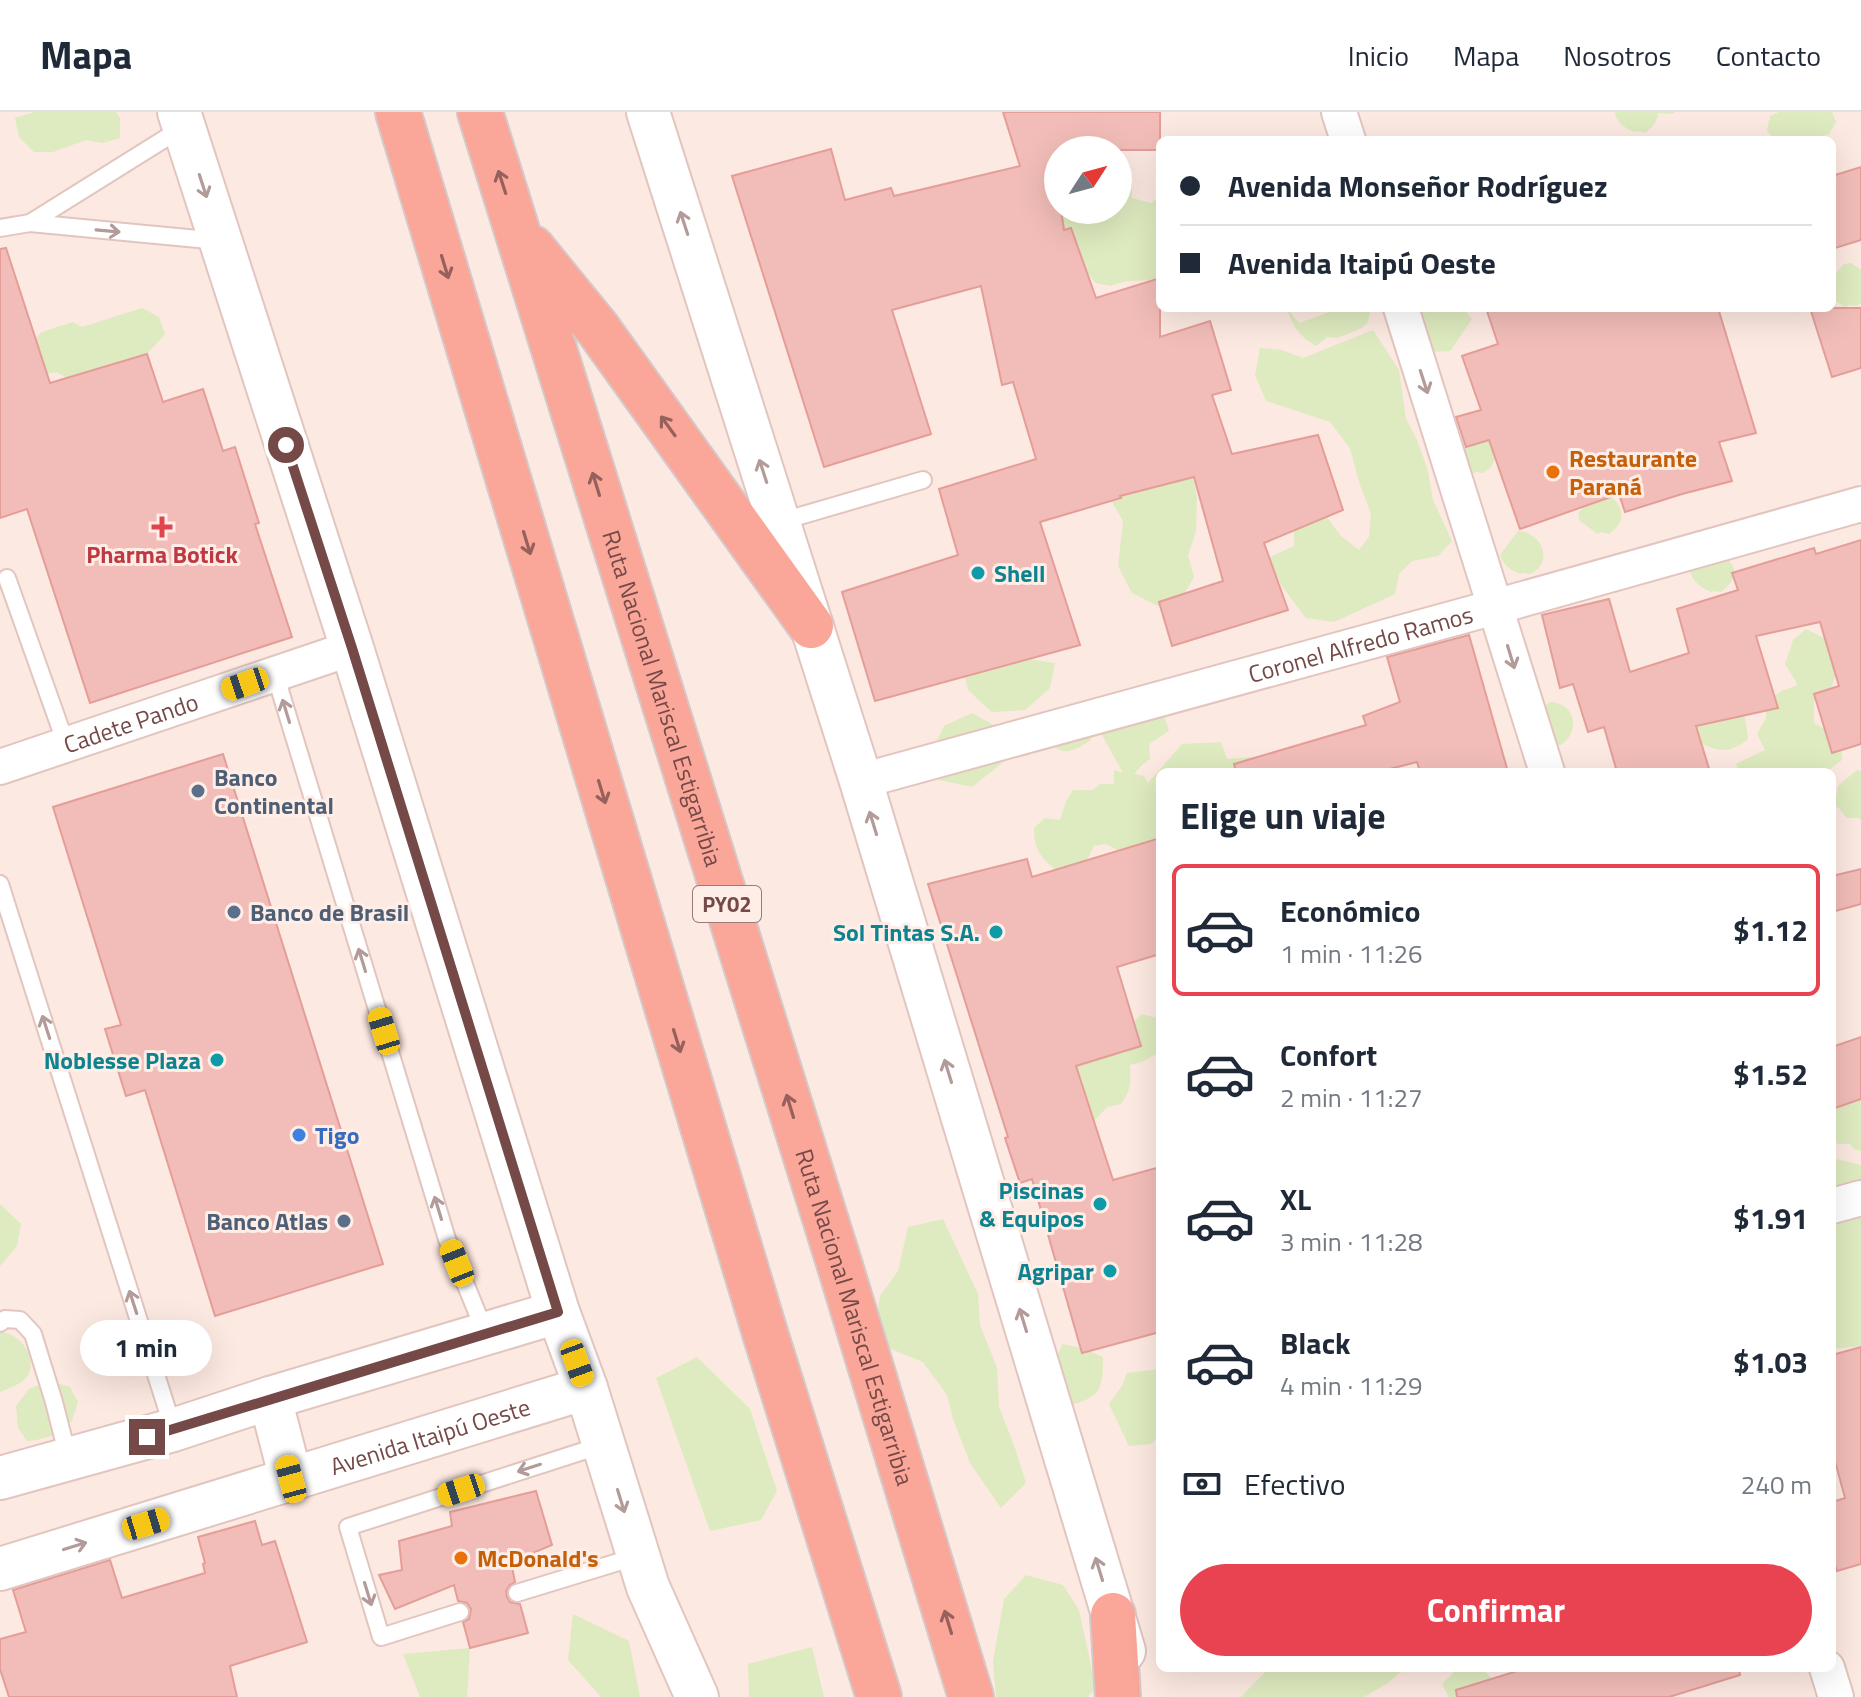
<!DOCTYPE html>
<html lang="es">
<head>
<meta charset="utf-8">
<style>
	:root { --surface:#fff; --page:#f6f6f7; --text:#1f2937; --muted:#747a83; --line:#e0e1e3; --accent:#e94352 }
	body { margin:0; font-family:"Titillium Web",sans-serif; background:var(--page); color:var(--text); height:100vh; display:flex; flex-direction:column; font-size:30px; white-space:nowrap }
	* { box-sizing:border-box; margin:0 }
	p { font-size:26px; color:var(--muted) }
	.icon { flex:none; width:44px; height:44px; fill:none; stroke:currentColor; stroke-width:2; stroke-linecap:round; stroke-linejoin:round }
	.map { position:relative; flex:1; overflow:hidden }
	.panel { position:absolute; left:1156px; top:656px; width:680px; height:904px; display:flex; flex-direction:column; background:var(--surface); border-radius:12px; box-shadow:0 8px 32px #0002 }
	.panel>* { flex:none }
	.guide { position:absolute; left:1156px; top:24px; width:680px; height:176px; border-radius:12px; box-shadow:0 8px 32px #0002; display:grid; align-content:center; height:176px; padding:0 24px; background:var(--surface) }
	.needle { width:52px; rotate:54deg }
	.tools { position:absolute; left:1044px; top:24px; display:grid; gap:16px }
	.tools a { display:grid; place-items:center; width:88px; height:88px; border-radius:50%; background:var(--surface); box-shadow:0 8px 32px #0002; font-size:40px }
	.end { position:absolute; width:36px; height:36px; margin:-18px; border:10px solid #744947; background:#fff; box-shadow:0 0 0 4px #fff }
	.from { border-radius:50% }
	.bubble { position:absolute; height:56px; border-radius:28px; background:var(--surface); box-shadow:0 8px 32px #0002; font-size:26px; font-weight:700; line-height:56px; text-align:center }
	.car { position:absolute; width:24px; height:48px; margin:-24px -12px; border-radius:10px; box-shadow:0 0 6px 2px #0007; background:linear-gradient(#f5c518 24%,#345 0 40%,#f5c518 0 76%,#345 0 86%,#f5c518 0) }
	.guide b { display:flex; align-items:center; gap:28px; height:76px; font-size:30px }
	.guide b+b { border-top:2px solid var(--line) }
	.guide i { width:20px; height:20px; background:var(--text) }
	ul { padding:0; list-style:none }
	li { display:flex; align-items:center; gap:24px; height:132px; margin:0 16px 12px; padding:0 8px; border:4px solid transparent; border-radius:12px }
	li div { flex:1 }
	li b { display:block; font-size:30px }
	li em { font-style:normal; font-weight:700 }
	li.selected { border-color:var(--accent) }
	li>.icon { width:72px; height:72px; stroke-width:1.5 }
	h2 { padding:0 24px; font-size:36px; line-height:96px }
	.pay { display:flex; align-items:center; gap:20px; height:88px; padding:0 24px; font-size:30px }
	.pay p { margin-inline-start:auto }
	.button { display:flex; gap:16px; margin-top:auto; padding:16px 24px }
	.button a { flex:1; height:92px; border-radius:48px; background:var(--accent); color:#fff; font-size:32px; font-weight:700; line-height:92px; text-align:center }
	header { display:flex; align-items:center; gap:48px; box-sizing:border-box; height:112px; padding:0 40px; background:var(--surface); border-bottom:2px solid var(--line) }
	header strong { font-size:38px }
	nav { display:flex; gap:44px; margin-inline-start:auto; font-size:28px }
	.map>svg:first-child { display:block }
</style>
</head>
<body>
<header>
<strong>Mapa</strong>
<nav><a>Inicio</a><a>Mapa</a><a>Nosotros</a><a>Contacto</a></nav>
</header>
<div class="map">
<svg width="1861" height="1585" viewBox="0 0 1861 1585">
	<rect width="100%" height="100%" fill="#fce9e1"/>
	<g fill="#deeabf">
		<path d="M34,0H116L120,6V26L103,31L86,28L53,40H34L19,25L15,6Z"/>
		<path d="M1615,0H1675L1672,2L1658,1C1658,10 1652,15 1645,21L1638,19L1634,20C1625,16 1616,11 1615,0Z"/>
		<path d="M1779,0H1832L1836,10L1829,22L1815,28H1777L1773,26L1767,18L1770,4Z"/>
		<path d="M1118,51L1128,56L1132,75V86L1151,91L1158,85L1160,88V168L1126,169L1110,174L1096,171C1092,166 1086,160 1083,154C1074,136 1086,133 1064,120L1062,98H1118Z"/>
		<path d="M1851,151L1861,158V191L1856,194L1849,193L1845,195L1832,186V166L1844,152Z"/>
		<path d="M142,196L159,205L165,222L147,242L67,266L56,260L47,262L32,247L31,230L42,220L73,210L82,215Z"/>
		<path d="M1337,196H1371L1368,210L1362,216L1337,226L1327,225L1316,234C1298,223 1294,216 1287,197L1299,211L1335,198Z"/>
		<path d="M1422,196H1463L1472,207L1450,239L1430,240L1418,199Z"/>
		<path d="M1373,218L1399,258L1406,307L1417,328L1428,359L1433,388L1452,429L1438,444L1412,449L1399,462L1395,482L1334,510L1306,506L1281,473L1268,446L1294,434V418L1308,407L1326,404L1341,424L1359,438L1369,425L1371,402L1359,370L1350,336L1330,310L1266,289L1255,263L1260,236L1282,238L1303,246Z"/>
		<path d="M1471,318L1489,324L1496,345L1491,355L1483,361L1477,360L1473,361L1464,357L1453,341Z"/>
		<path d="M1193,365L1197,385L1196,419L1188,443L1194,465L1184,482L1160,495L1132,481L1118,454L1123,409L1100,369Z"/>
		<path d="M1603,378C1622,391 1630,407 1609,422L1602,420L1598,422L1580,409L1578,402L1588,389Z"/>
		<path d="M1518,419C1531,419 1546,432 1543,447C1542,454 1536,459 1530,462L1523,461L1520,462C1510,458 1503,453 1500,443Z"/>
		<path d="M1709,437C1732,445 1746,461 1721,480L1714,479L1711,480C1701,475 1694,471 1690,460Z"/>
		<path d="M1806,517L1828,528L1831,547L1841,548L1832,574L1814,589V611L1841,626L1842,648L1826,660H1740L1736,652L1765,638L1757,622L1766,606V589L1782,579L1798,573L1785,552L1793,528Z"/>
		<path d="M1028,547L1055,551L1050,576L1025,598L992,600L968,578L965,565Z"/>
		<path d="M1117,580L1158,587L1169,619L1149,632L1150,647L1142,653L1134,662L1144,664L1148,671L1182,632L1221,630L1227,647L1255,645L1285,638L1297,660H1160V737L1136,748L1106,732L1094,734L1087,748L1056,758C1040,745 1034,737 1034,716L1045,706L1060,708L1066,689L1073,678H1093L1100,672H1114V658L1123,661L1102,623L1093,613L1091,628C1067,644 1057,645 1042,618L1097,595Z"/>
		<path d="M1549,590C1574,590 1582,618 1561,633L1554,632L1540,600Z"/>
		<path d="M1711,597L1744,599L1748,627C1731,641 1721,640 1702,632L1697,614Z"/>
		<path d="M972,601L1003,618L1007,647L972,675L939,668L927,650L944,614Z"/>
		<path d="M1857,658L1861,659V708L1859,706H1847L1835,692L1838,674Z"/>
		<path d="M1142,902L1160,907V940L1142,950L1130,953C1131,969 1131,979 1121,992L1107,995L1094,1009L1086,1001L1072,968L1079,942L1118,925Z"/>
		<path d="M1848,984L1861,988V1039L1854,1037L1850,1032H1838L1832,1025V998Z"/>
		<path d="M1832,1046L1861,1053V1234L1832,1237Z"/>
		<path d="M0,1092L21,1112L17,1134L0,1154Z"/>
		<path d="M943,1107L978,1182L980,1213L997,1256L999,1295L1015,1336L1026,1371L1001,1396L970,1351L953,1307L947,1283L923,1250L886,1235L876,1210L880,1184L898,1159L908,1115Z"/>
		<path d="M0,1220C18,1220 38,1244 28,1263C23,1272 9,1276 0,1280Z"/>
		<path d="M1063,1232L1085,1237L1103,1245C1103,1286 1097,1284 1061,1297L1052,1252Z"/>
		<path d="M697,1245L750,1297L777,1379L761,1408L710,1419L656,1266Z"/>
		<path d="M1160,1257V1323L1151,1332L1129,1334L1109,1292L1122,1274L1127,1261Z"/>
		<path d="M49,1269L70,1275L78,1290C76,1296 74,1305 71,1310C61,1323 42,1328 27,1329L18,1316L16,1294L29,1277Z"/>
		<path d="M1026,1463L1063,1473L1079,1498L1096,1577L1087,1585H996L993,1549L1004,1487Z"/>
		<path d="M573,1502L629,1529L640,1585H601L568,1548Z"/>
		<path d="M812,1535L824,1585H749L748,1552Z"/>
		<path d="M470,1536L467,1585H420L403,1542Z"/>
		<path d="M1269,1556H1330L1334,1558L1337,1556H1405L1388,1571L1364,1585H1241Z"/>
		<path d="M1458,1556H1482L1501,1577L1496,1585H1449L1442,1572Z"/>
	</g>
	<g fill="#f2bdb8" stroke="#e59d98" stroke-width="2">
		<path d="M1003,0H1160V38H1058V54L1053,56L1058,82V98H1061L1064,118L1071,116L1096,186L1160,166V225L1210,209L1231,278L1212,283L1232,342L1318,323L1343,398L1264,431L1288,498L1172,534L1159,490L1223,469L1194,365L1120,384L1121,386L1040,410L1080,533L875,589L842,480L958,443L939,377L1036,347L1013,270L1002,273L981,174L892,198L931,322L824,355L732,64L831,37L845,88L891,76L894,84L1020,54Z"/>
		<path d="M1861,55V128L1832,137V64Z"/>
		<path d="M6,136L50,271L147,242L163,290L203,277L223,339L235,335L259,411L255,412L292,525L90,591L27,397L0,406V137Z"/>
		<path d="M1486,196H1718L1756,321L1719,330L1732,369L1682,382L1625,400L1619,382L1520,417L1489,328L1466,335L1456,305L1481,298L1462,244L1498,232Z"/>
		<path d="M1810,196H1861V256L1832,265Z"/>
		<path d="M1861,428V632L1832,641L1814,582L1839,574L1820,510L1756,524L1778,596L1696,614L1710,660H1617L1604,615L1588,620L1573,572L1560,576L1542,503L1609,487L1630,560L1689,541L1677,497L1738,478L1732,461L1814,436L1816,442Z"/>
		<path d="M1469,523L1508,660H1420L1417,650L1378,660H1236L1234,652L1366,613L1363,604L1400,590L1387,545Z"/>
		<path d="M223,642L383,1152L215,1204L145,978L126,984L105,917L121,913L53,695Z"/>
		<path d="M1160,726V842L1117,855L1141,934L1076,954L1113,1068L1160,1055V1220L1082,1241L1032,1067L1020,1071L1005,1026L1008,1025L928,772L1027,747L1032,765Z"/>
		<path d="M1861,757V792L1832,800V764Z"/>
		<path d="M1861,925V987L1832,997V935Z"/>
		<path d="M1861,1235V1452L1837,1459L1832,1442V1390L1845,1386L1832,1338V1243Z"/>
		<path d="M536,1379L552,1433L511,1450L515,1470L510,1473L506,1479L507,1485L510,1490L520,1492L528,1521L470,1536L463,1510L469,1507L471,1497L467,1491L458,1489L454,1473L395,1497L379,1463L402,1458L399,1429L452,1414L450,1400Z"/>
		<path d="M255,1409L262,1433L275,1429L307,1530L230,1554L237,1585H9L0,1557V1527L26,1520L13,1478L110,1448L122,1486L205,1461L203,1452L205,1451L198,1425Z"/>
		<path d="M1527,1556H1739L1740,1563L1669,1585H1457L1456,1578Z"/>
	</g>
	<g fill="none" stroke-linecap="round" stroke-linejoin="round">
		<g stroke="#e2c5bf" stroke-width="20">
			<g id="service">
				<path d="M30,111L182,16"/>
				<path d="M0,116L30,111L219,129"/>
				<path d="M779,410L923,368"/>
				<path d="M7,466L66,632"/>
				<path d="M275,562L447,1127L485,1220"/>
				<path d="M0,772L173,1316"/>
				<path d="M0,1211L5,1207L20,1208L33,1222L54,1290L68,1345"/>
				<path d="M517,1481L638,1444"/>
				<path d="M460,1500L381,1525L348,1415L602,1333"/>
			</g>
		</g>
		<g stroke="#e2c5bf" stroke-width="38">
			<g id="minor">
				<path d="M1339,0L1348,28"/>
				<path d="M1401,196L1547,660"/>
				<path id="s1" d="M0,655L352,536"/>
				<path id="s2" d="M861,669L1495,495L1861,392"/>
				<path d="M1832,1094L1861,1086"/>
				<path d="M1827,1556L1836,1585"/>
			</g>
		</g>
		<g stroke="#e2c5bf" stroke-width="46">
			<g id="tertiary">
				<path d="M179,0L352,536L558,1200L586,1276L648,1475L697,1585"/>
				<path d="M648,0L861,669L1124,1539"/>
				<path d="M270,1286L291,1367"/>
				<path d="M0,1366L173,1318L270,1286L558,1200"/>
				<path id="s3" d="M0,1457L586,1276"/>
			</g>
		</g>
		<g stroke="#d5c8c8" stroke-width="48">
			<g id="trunk">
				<path d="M398,0L765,1221L879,1585"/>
				<path id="s4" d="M480,0L840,1154L971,1585"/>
				<path d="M532,136L598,217L811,514"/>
				<path d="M1113,1503L1118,1585"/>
			</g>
		</g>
		<use href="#service" stroke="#fff" stroke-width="16"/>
		<use href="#minor" stroke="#fff" stroke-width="34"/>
		<use href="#tertiary" stroke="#fff" stroke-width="42"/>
		<use href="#trunk" stroke="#faa699" stroke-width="44"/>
	</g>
	<defs><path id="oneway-shaft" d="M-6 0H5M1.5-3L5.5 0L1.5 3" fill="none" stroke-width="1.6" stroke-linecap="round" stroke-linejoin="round" transform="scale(2)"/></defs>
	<g stroke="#96605c">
		<use href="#oneway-shaft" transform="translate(502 70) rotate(-108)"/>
		<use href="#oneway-shaft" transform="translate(445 155) rotate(73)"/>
		<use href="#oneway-shaft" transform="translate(668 314) rotate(-126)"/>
		<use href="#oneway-shaft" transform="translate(596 372) rotate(-107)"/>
		<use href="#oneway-shaft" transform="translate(527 431) rotate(73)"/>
		<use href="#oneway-shaft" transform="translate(602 680) rotate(73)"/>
		<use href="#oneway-shaft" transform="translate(677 929) rotate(73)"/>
		<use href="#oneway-shaft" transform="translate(790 994) rotate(-107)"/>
		<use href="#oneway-shaft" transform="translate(948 1510) rotate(-107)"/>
	</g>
	<g stroke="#b39b9a">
		<use href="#oneway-shaft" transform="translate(203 74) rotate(72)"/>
		<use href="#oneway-shaft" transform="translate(684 111) rotate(-108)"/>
		<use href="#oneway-shaft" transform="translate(108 119) rotate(5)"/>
		<use href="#oneway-shaft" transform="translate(1424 270) rotate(72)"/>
		<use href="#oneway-shaft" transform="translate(763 359) rotate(-108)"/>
		<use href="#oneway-shaft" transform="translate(1511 545) rotate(73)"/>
		<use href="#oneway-shaft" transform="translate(286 599) rotate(-107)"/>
		<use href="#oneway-shaft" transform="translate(873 711) rotate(-107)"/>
		<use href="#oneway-shaft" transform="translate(362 848) rotate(-107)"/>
		<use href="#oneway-shaft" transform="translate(46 915) rotate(-108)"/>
		<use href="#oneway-shaft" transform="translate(948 959) rotate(-107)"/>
		<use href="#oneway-shaft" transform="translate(438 1096) rotate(-107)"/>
		<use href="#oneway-shaft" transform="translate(133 1190) rotate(-108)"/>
		<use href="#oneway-shaft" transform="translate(1023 1208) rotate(-107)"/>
		<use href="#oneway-shaft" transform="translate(529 1356) rotate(162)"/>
		<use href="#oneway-shaft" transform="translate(621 1389) rotate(73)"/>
		<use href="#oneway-shaft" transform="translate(75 1434) rotate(-17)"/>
		<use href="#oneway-shaft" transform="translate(1099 1457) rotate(-107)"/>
		<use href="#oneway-shaft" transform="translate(368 1482) rotate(73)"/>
	</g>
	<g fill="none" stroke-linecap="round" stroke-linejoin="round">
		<path stroke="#744947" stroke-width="10" d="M147,1325L558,1200L352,536L286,333"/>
	</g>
	<g fill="#e8710a" stroke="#ffeee7" stroke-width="3">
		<circle cx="1553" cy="360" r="8"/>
		<circle cx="461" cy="1446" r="8"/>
	</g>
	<path fill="#e0444e" stroke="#ffeee7" stroke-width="3" d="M158 403h8v8h8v8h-8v8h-8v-8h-8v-8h8z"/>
	<g fill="#0f9aa8" stroke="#ffeee7" stroke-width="3">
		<circle cx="978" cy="461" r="8"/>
		<circle cx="996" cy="820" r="8"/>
		<circle cx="217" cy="948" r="8"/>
		<circle cx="1100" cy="1092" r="8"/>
		<circle cx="1110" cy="1159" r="8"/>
	</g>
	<g fill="#5c6f8a" stroke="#ffeee7" stroke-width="3">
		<circle cx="198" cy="679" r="8"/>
		<circle cx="234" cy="800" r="8"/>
		<circle cx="344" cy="1109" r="8"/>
	</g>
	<circle fill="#3f7fe0" stroke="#ffeee7" stroke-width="3" cx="299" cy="1023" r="8"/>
	<g text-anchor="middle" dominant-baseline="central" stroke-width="6" stroke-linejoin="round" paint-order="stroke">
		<rect fill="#ffeee7" stroke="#9e7a77" stroke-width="2" x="693" y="774" width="68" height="36" rx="6"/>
		<g font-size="22" font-weight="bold" fill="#744947">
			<text x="727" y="792">PY02</text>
		</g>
		<g font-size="24" font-weight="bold" fill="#c56008" stroke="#ffeee7" text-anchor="start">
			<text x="1569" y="346">Restaurante<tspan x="1569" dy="28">Paraná</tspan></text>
			<text x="477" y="1446">McDonald's</text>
		</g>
		<g font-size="24" font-weight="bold" fill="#be3a42" stroke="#ffeee7">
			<text x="162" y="442">Pharma Botick</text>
		</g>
		<g font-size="24" font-weight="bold" fill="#0d838f" stroke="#ffeee7" text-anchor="end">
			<text x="994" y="461" text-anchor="start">Shell</text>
			<text x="980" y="820">Sol Tintas S.A.</text>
			<text x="201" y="948">Noblesse Plaza</text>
			<text x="1084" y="1078">Piscinas<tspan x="1084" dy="28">&amp; Equipos</tspan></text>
			<text x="1094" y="1159">Agripar</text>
		</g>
		<g font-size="24" fill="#744947" stroke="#ffeee7">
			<text stroke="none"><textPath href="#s2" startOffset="518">Coronel Alfredo Ramos</textPath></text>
			<text stroke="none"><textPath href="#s4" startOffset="614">Ruta Nacional Mariscal Estigarribia</textPath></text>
			<text stroke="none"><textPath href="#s1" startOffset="138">Cadete Pando</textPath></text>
			<text stroke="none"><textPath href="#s4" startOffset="1262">Ruta Nacional Mariscal Estigarribia</textPath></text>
			<text stroke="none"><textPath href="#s3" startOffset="450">Avenida Itaipú Oeste</textPath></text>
		</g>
		<g font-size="24" font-weight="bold" fill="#4e5e75" stroke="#ffeee7" text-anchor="start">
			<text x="214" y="665">Banco<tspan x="214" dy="28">Continental</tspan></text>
			<text x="250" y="800">Banco de Brasil</text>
			<text x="328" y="1109" text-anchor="end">Banco Atlas</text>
		</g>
		<g font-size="24" font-weight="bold" fill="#366cbe" stroke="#ffeee7" text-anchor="start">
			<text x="315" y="1023">Tigo</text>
		</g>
	</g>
</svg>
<div class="tools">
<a><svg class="needle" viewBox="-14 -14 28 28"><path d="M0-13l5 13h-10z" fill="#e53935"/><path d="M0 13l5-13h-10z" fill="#747a83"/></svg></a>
</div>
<i class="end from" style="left:286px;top:333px"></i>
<i class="end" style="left:147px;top:1325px"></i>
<div class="bubble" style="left:80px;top:1208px;width:132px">1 min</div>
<i class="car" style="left:245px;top:572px;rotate:251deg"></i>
<i class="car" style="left:384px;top:919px;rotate:343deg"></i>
<i class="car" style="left:457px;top:1151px;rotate:338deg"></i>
<i class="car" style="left:577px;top:1251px;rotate:160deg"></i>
<i class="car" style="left:291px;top:1367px;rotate:345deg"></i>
<i class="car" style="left:461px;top:1378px;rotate:252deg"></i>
<i class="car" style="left:146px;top:1412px;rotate:73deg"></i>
<div class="guide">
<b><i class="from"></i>Avenida Monseñor Rodríguez</b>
<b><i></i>Avenida Itaipú Oeste</b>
</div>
<section class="panel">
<h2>Elige un viaje</h2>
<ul>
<li class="selected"><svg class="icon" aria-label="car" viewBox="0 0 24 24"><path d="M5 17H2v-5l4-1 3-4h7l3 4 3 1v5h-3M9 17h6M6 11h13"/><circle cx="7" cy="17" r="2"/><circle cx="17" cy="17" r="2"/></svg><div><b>Económico</b><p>1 min · 11:26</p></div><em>$1.12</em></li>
<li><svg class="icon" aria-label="car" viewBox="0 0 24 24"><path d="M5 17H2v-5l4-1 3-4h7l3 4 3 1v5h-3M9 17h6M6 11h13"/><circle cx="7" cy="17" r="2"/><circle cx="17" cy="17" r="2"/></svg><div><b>Confort</b><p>2 min · 11:27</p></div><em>$1.52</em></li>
<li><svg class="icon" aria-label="car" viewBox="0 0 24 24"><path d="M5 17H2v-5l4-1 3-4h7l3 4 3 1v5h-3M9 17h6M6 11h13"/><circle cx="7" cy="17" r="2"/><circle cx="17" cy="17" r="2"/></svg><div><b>XL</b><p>3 min · 11:28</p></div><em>$1.91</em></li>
<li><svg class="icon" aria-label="car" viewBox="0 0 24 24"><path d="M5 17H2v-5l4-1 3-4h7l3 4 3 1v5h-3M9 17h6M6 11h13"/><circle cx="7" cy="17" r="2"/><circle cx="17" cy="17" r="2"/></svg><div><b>Black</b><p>4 min · 11:29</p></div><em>$1.03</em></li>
</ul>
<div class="pay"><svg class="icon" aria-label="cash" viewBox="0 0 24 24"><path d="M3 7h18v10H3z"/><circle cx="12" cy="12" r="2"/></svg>Efectivo<p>240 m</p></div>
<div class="button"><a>Confirmar</a></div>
</section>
</div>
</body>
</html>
